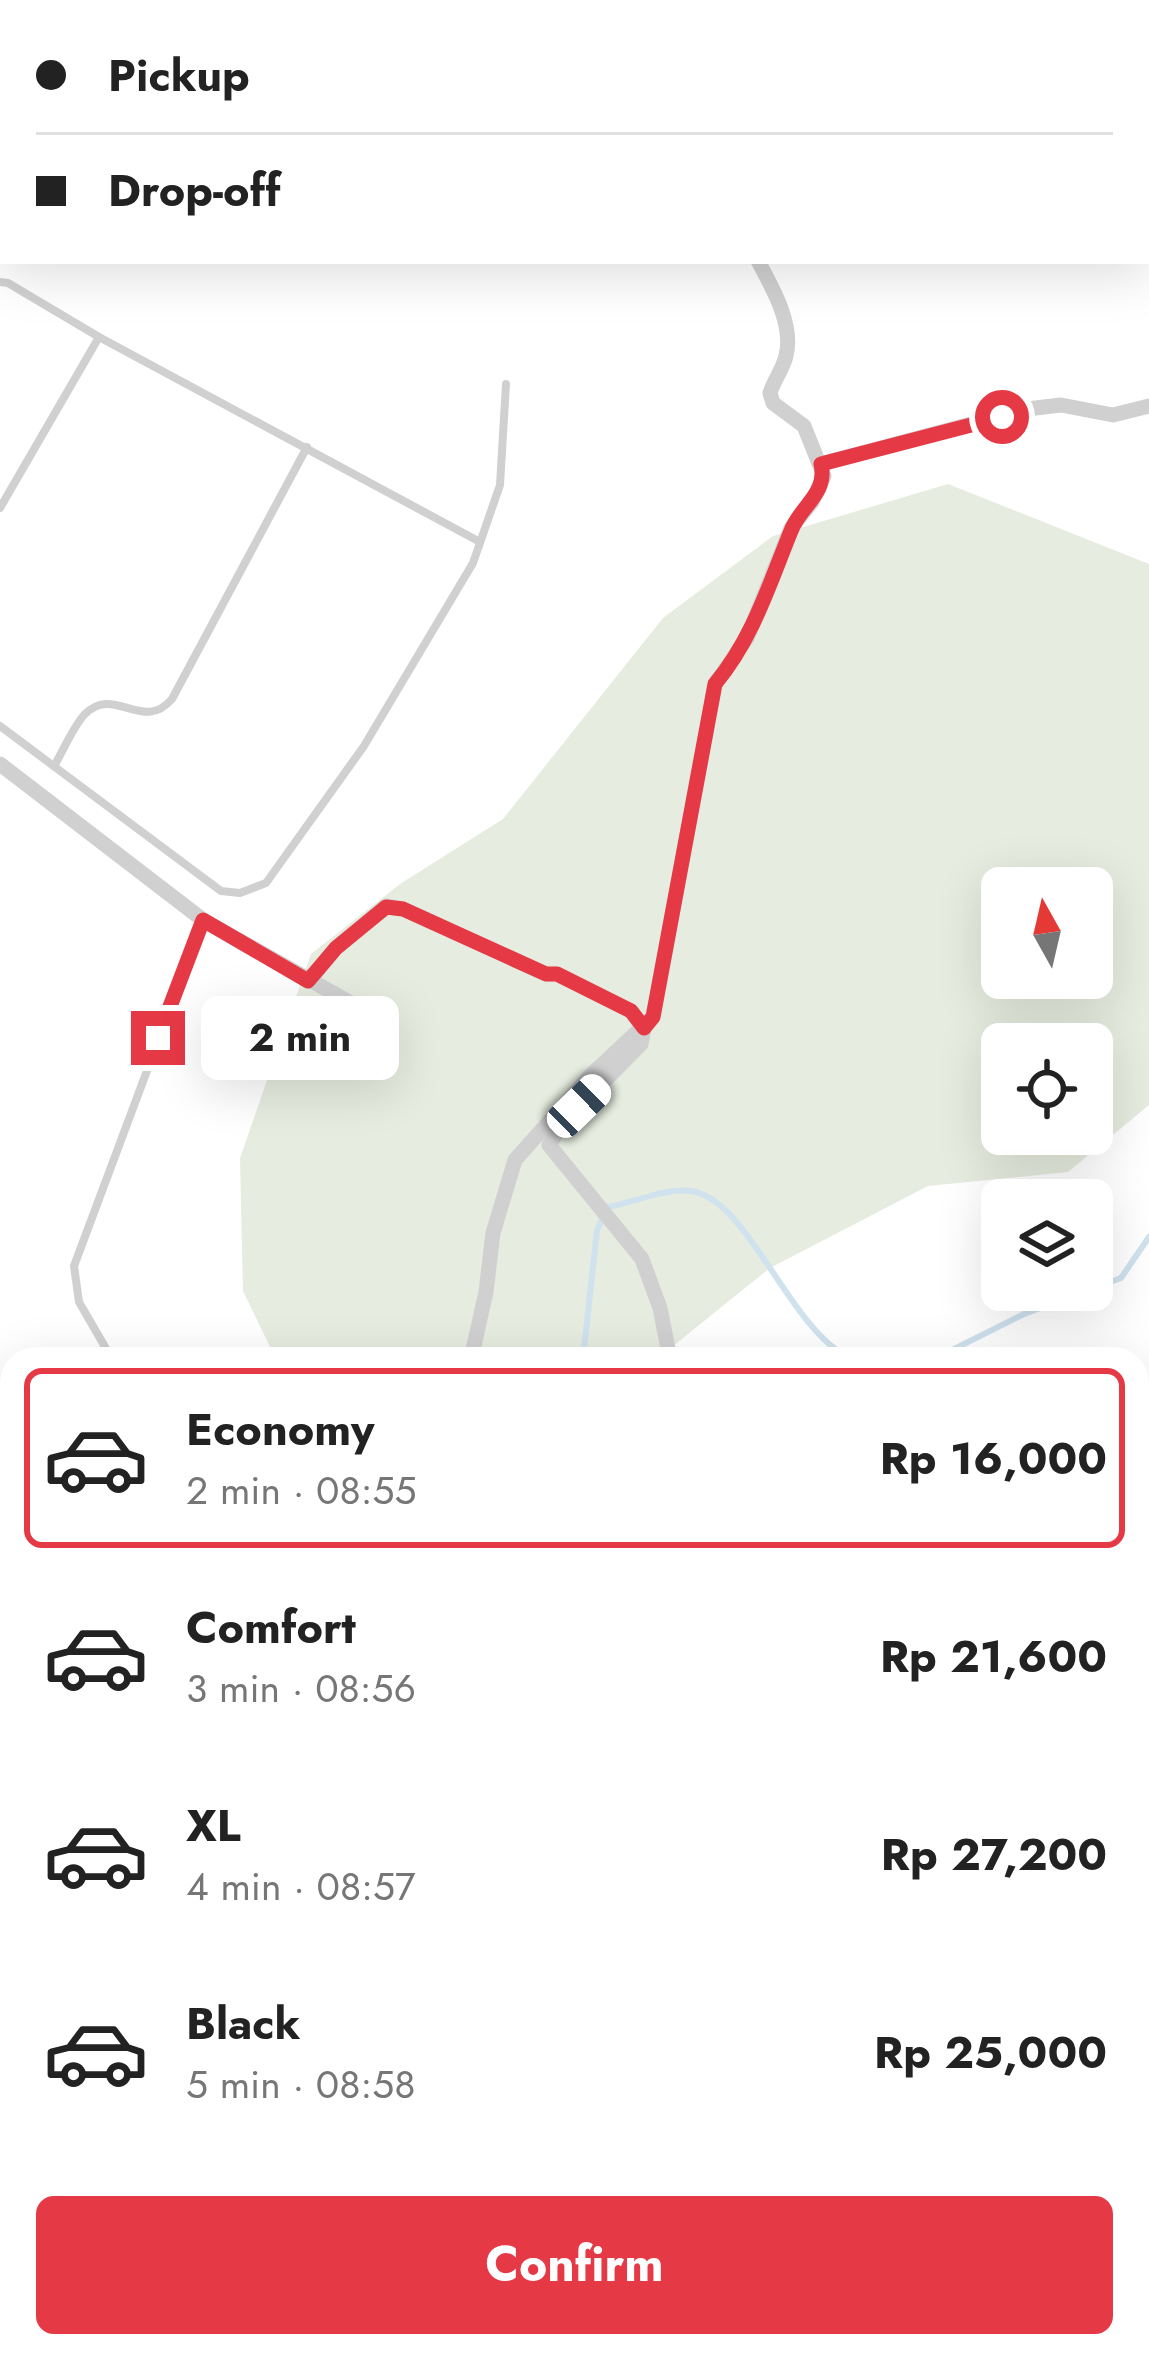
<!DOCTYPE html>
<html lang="en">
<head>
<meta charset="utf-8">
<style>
	:root { --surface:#fff; --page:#f6f6f6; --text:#222; --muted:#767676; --line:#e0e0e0; --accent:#e63946 }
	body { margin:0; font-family:Jost,sans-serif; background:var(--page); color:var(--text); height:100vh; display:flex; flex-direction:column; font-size:45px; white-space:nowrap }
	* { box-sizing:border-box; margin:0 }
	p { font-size:39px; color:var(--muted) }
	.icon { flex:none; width:66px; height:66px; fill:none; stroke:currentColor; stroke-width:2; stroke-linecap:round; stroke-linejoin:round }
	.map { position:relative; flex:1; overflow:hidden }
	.details { position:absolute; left:0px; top:1347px; width:1149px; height:1011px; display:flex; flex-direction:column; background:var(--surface); border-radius:36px 36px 0 0; box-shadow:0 12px 48px #0002 }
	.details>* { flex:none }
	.banner { position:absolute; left:0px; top:0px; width:1149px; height:264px; box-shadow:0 12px 48px #0002; display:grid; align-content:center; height:264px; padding:0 36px; background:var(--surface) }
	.needle { width:78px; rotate:352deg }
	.fabs { position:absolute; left:981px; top:867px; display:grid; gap:24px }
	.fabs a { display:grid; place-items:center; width:132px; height:132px; border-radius:18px; background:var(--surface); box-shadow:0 12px 48px #0002; font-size:60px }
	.end { position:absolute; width:54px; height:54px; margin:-27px; border:15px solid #e63946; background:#fff; box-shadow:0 0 0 6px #fff }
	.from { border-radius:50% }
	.bubble { position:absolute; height:84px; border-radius:18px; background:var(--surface); box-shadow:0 12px 48px #0002; font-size:39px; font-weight:700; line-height:84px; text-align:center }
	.car { position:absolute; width:36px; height:72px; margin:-36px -18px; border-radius:15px; box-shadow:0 0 9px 3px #0007; background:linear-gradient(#fff 24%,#345 0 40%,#fff 0 76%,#345 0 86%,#fff 0) }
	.banner b { display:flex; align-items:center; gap:42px; height:114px; font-size:45px }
	.banner b+b { border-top:3px solid var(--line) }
	.banner i { width:30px; height:30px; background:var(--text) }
	ul { padding:21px 0 0; list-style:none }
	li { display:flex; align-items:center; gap:36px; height:180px; margin:0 24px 18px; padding:0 12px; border:6px solid transparent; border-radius:18px }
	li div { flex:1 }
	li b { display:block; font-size:45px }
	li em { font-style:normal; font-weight:700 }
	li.active { border-color:var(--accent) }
	li>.icon { width:108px; height:108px; stroke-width:1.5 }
	.button { display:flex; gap:24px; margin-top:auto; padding:24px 36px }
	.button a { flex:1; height:138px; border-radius:18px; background:var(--accent); color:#fff; font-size:48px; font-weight:700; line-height:138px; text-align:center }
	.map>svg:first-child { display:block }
</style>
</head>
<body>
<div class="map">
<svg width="1149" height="2356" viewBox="0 0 1149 2356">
	<rect width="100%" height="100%" fill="#fff"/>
	<path fill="#e6ecdf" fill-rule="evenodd" d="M948,484L1149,564V1105L1068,1172L928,1186L770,1268L657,1359H276L243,1291L240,1158L311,954L400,884L503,819L663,618L773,536ZM1002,888H1092V978H1002ZM1002,1044H1092V1134H1002Z"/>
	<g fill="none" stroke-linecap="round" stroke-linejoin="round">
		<g stroke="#cfe2ee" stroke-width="6">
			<path d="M583,1359L597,1230L608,1207C636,1202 663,1188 691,1191C749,1199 788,1329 851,1359"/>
			<path d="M934,1359L1024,1314L1121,1278L1149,1237"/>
			<path d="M0,1869L12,1870"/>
			<path d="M34,2346L38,2356"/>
			<path d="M287,2356L294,2346"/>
		</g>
		<g stroke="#d0d0d0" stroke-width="8">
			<path d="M0,282L8,283L99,337L0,508"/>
			<path d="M99,337L480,542"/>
			<path d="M0,726L221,891L240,893L266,883L364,746L473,563L500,485L506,384"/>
			<path d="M54,766C63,751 72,729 84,715C114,683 142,734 172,699L307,447"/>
			<path d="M112,1359L79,1302L74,1266L203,921"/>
			<path d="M0,1990L12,1996"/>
		</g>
		<g stroke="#d0d0d0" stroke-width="15">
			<path d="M306,0V3"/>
			<path d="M1011,0L1012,3"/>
			<path d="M404,3L411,0"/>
			<path d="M741,3V0"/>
			<path d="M1146,240L1149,245"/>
			<path d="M821,464L1027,409L1061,405L1113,415L1149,406"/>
			<path d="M0,764L203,920L365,1011"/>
			<path d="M309,981L336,948L386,906L403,909L546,974H557L631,1011L644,1029L641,1044L562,1124L549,1145L642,1259L660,1308L670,1359"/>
			<path d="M471,1359L486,1292L493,1233L515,1160L590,1076L653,1017L715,684L747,638L791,528L812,502L824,476L804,426L773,403L770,393C774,380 783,369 786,356C794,324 772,287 758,261"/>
			<path d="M1137,1414L1149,1413"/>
			<path d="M1137,1485H1149"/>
			<path d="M1137,1609V1644"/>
			<path d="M1137,1684L1149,1680"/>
			<path d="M0,1939L12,1935"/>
			<path d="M1137,1977L1149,1979"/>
			<path d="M1137,2255H1149"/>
			<path d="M936,2350L1006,2356"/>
			<path d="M1123,2356L1124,2346"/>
		</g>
	</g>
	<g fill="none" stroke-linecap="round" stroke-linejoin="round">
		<path stroke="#e63946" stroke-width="15" d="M158,1038L203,920L308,981L336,948L386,907L403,909L546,974H557L631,1011L644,1028L653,1017L715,684C753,638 769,585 791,531C800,506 828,494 821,464L1002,417"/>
	</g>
</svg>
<div class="fabs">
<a><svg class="needle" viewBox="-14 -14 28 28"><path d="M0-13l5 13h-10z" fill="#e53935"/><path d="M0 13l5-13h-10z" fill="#767676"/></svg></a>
<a><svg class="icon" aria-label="locate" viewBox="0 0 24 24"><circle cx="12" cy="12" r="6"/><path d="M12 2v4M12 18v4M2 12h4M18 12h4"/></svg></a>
<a><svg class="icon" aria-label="layers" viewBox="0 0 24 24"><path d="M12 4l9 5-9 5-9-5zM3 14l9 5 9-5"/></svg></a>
</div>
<i class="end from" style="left:1002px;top:417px"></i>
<i class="end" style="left:158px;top:1038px"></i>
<div class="bubble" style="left:201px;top:996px;width:198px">2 min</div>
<i class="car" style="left:579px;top:1106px;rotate:46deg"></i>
<div class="banner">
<b><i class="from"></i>Pickup</b>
<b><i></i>Drop-off</b>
</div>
<section class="details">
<ul>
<li class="active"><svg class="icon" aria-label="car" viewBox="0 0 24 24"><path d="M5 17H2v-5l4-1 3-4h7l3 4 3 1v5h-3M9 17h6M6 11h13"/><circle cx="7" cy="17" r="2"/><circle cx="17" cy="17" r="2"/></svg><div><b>Economy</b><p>2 min · 08:55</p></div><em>Rp 16,000</em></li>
<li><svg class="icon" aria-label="car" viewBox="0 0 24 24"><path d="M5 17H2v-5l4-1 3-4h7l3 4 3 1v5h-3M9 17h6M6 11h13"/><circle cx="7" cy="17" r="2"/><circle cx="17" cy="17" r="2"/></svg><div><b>Comfort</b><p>3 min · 08:56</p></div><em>Rp 21,600</em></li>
<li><svg class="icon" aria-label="car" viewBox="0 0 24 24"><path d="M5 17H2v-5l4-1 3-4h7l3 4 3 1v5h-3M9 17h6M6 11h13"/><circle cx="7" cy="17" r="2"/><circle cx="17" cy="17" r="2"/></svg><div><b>XL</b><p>4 min · 08:57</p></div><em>Rp 27,200</em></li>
<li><svg class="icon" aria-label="car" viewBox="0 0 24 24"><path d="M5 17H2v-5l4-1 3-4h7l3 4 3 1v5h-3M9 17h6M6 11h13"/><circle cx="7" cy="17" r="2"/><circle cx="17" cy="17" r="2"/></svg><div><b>Black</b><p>5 min · 08:58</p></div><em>Rp 25,000</em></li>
</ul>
<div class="button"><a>Confirm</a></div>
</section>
</div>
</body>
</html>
